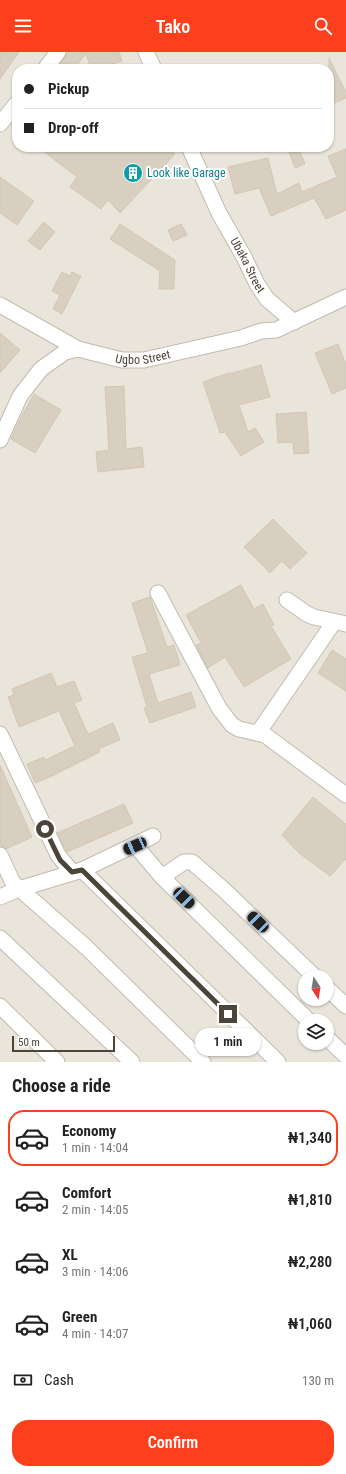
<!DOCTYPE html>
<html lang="en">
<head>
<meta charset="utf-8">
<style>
	:root { --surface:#fff; --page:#f2f2f2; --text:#222; --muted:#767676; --line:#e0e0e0; --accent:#fc3f1d }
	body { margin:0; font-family:"Roboto Condensed",sans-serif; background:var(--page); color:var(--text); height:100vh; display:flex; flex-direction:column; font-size:15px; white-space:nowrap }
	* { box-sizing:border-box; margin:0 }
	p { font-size:13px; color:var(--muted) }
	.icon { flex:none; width:22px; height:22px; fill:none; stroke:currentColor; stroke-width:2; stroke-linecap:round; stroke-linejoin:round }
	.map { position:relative; height:1010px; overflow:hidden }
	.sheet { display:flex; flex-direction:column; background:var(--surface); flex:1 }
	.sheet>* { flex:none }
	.hud { position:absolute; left:12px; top:12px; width:322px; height:88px; border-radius:16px; box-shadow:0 1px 3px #0004; display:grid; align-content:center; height:88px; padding:0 12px; background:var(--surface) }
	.needle { width:26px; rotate:168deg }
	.fabs { position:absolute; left:298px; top:918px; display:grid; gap:8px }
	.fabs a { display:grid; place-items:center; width:36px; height:36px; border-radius:50%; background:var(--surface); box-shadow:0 1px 3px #0004; font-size:20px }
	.scale { position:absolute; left:12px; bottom:10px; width:103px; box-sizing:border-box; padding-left:4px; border:2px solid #4b4439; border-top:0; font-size:11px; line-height:14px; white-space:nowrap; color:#4b4439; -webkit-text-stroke:3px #fff; paint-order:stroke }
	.end { position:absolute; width:18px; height:18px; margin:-9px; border:5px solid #4b4439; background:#fff; box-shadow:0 0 0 2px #fff }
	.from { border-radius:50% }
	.bubble { position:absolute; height:28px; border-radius:14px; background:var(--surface); box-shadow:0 1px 3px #0004; font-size:13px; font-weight:600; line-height:28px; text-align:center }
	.car { position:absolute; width:12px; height:24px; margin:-12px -6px; border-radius:5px; box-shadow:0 0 3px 1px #0007; background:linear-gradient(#222 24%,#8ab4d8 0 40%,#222 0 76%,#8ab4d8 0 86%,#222 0) }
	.hud b { display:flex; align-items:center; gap:14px; height:38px; font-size:15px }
	.hud b+b { border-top:1px solid var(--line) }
	.hud i { width:10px; height:10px; background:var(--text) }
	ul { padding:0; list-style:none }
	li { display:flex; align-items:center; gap:12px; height:56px; margin:0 8px 6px; padding:0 4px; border:2px solid transparent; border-radius:16px }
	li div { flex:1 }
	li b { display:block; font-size:15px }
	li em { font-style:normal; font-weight:600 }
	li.active { border-color:var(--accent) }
	li>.icon { width:36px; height:36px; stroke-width:1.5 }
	h2 { padding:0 12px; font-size:18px; line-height:48px }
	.pay { display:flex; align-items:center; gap:10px; height:44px; padding:0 12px; font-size:15px }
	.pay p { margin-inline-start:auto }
	.cta { display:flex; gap:8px; margin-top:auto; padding:8px 12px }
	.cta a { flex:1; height:46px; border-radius:16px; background:var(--accent); color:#fff; font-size:16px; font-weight:600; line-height:46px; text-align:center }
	header { display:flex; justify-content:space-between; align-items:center; height:52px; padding:0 12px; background:var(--accent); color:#fff; font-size:18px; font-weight:600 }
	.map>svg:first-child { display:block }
</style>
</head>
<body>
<header><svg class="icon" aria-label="menu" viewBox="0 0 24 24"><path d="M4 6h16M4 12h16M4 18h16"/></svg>Tako<svg class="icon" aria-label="search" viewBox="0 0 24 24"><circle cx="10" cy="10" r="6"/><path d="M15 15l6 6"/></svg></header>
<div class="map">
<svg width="346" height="1010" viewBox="0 0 346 1010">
	<rect width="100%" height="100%" fill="#f6f3ec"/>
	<path fill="#eae5da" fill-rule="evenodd" d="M0,0H346V1010H0ZM17,17H329V95H17ZM305,925H327V947H305ZM305,969H327V991H305Z"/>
	<g fill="#d8cfc1" stroke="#d3c7b4">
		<path d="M0,0H19L0,27Z"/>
		<path d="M67,0H119L122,9L97,17H91L86,1L74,17H56L65,5Z"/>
		<path d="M329,6L346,40V46L329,53Z"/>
		<path d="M38,95H167L175,102L120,161L108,148L101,157L70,135L77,125Z"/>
		<path d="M287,95H298L305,112L295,116Z"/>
		<path d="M346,97V158L326,167L314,146L271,164L259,136L235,142L228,115L268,106L277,142L299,131L302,140L337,125L328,104Z"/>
		<path d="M0,125L34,149L17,173L0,161Z"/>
		<path d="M44,170L55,180L40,198L28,189Z"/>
		<path d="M120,172L175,208L174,237H159L160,219L110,187Z"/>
		<path d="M181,172L187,183L173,189L168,178Z"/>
		<path d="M62,220L70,224L72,220L81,224L62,262L53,257L60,243L52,239Z"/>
		<path d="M0,281L20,298L0,321Z"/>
		<path d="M338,292L346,313V336L332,342L315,301Z"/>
		<path d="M261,313L270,345L239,353L248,380L255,376L264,390L241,404L225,380L220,381L203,330L229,321V322Z"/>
		<path d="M124,334L126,397L142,395L144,415L98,420L96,400L109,398L105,335Z"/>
		<path d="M34,342L61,358L35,401L11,387L20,367Z"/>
		<path d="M306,360L309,401L294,402L293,390L278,391L276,362Z"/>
		<path d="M273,467L307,501L290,517L282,509L270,521L244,495Z"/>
		<path d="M241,533L254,557L263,552L274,573L271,574L291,607L244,635L225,605L208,616L196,593L201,591L186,563Z"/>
		<path d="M150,545L167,595L174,593L180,613L149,622L158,651L191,640L196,655L150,671L144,656L147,655L132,605L148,601L132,551Z"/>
		<path d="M332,598L346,607V639L318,621Z"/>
		<path d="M51,621L57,635L74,629L82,648L74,651L88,682L113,671L120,688L98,697L100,700L50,725L35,731L27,712L44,705L45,708L75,694L59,659L19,675L8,645L14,643L12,637Z"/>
		<path d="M0,713L32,785L6,797L0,794Z"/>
		<path d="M313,745L346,772V807L330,824L299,801L282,783Z"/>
		<path d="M124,752L133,771L67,800L66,798L57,781Z"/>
	</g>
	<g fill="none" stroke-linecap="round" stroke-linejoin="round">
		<g stroke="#c2bbae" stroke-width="17">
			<g id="minor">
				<path d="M146,0L154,17"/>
				<path d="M45,17L58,0"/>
				<path d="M0,72L17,51"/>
				<path id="s1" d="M189,95L219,161L244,205L257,232L267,247L294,270"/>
				<path id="s2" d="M0,253L78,297L122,308H144L241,286L261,279L276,278L346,245"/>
				<path d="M0,388L20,344L41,317L65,300L78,297"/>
				<path d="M158,541L219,656L232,673L239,677L265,683L346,743"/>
				<path d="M287,548L307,562L314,565L346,572"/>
				<path d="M258,681L334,570"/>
				<path d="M0,682L58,803L72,820"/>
				<path d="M135,793L162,825L309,969"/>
				<path d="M0,803L13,831L87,896L203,1010"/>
				<path d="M82,818L278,1010"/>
				<path d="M162,825L184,810H192L223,837L315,925"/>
				<path d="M0,845L19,837L82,818L153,784"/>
				<path d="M0,886L132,1010"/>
				<path d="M327,936L346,954"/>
				<path d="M0,954L57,1010"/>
				<path d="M327,986L346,1004"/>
			</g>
		</g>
		<use href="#minor" stroke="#fff" stroke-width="15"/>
	</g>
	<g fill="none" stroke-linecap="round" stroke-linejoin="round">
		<path stroke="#4b4439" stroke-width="5" d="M45,777L60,808L72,820L82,818L228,962"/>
	</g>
	<defs>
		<g id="building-disc" transform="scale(1)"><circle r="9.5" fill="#0f9aa8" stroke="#fff"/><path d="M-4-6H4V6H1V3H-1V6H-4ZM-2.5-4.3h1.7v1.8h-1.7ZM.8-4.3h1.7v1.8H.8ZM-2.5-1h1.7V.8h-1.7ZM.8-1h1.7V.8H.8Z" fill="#fff"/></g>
	</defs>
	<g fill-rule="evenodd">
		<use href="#building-disc" x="133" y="121"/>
	</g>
	<g text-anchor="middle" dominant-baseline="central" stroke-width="4" stroke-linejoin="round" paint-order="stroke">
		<g font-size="12" fill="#0d838f" stroke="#fff" text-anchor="start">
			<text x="147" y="121">Look like Garage</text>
		</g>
		<g font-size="12" fill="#4b4439" stroke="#fff">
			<text stroke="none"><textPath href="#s1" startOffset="132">Ubaka Street</textPath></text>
			<text stroke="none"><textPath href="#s2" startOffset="156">Ugbo Street</textPath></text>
		</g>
	</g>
</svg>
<div class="fabs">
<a><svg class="needle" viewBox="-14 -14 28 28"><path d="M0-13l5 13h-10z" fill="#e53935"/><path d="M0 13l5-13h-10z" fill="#767676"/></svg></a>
<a><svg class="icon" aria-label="layers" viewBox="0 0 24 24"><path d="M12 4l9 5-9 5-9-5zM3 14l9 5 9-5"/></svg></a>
</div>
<div class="scale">50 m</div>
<i class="end from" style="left:45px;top:777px"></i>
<i class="end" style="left:228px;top:962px"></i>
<div class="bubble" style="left:195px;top:976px;width:66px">1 min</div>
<i class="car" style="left:135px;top:794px;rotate:246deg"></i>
<i class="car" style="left:184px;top:846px;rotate:134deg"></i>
<i class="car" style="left:258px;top:870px;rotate:314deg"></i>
<div class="hud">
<b><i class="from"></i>Pickup</b>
<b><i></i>Drop-off</b>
</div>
</div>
<section class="sheet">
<h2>Choose a ride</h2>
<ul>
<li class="active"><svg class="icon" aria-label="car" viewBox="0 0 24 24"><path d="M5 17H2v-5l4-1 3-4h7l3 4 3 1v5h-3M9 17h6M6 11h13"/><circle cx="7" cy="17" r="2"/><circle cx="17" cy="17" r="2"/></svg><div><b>Economy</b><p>1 min · 14:04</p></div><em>₦1,340</em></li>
<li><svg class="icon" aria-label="car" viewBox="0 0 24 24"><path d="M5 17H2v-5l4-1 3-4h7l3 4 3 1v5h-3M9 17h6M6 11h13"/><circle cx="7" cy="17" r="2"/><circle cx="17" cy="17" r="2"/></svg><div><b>Comfort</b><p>2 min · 14:05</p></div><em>₦1,810</em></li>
<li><svg class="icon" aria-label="car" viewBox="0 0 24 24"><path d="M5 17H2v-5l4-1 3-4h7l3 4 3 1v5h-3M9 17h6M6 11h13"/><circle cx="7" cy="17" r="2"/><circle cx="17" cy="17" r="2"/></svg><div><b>XL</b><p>3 min · 14:06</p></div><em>₦2,280</em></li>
<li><svg class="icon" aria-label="car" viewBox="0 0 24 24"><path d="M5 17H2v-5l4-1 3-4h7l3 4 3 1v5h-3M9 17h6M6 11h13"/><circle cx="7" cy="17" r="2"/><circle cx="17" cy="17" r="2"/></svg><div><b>Green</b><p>4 min · 14:07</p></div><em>₦1,060</em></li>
</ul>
<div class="pay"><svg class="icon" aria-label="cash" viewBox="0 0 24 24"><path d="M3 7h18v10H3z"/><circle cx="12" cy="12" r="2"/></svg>Cash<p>130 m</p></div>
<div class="cta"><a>Confirm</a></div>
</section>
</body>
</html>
